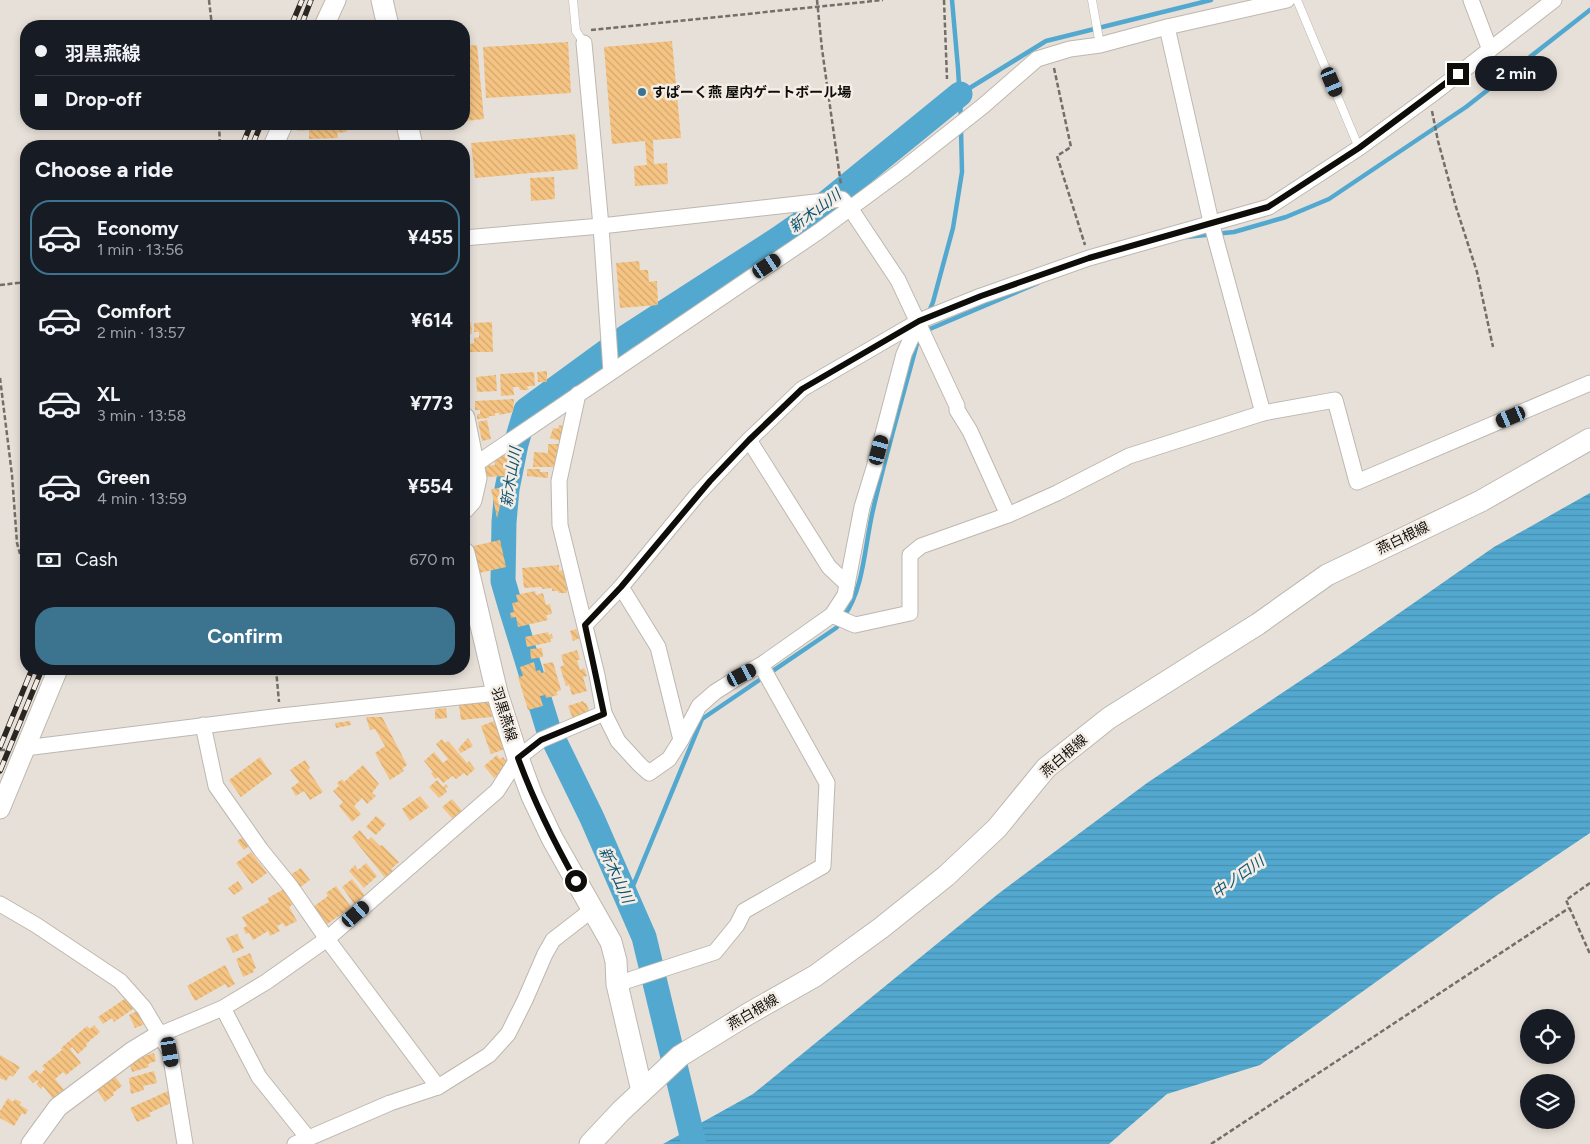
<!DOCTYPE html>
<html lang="en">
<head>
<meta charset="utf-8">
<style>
	:root { --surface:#171b24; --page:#242831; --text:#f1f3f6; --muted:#9ea1a6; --line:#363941; --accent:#3c748f }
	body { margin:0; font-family:Figtree,"Noto Sans JP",sans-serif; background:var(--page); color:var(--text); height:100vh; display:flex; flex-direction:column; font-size:19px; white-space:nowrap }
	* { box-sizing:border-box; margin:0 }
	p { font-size:16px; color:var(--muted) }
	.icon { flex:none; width:28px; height:28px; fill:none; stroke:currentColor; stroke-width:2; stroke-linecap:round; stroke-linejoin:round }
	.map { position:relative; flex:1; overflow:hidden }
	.details { position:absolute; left:20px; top:140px; width:450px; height:535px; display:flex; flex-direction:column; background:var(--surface); border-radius:20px; box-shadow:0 2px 8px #0003 }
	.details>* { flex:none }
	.hud { position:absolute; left:20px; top:20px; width:450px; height:110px; border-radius:20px; box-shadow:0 2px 8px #0003; display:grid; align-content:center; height:110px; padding:0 15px; background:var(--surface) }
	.controls { position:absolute; left:1520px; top:1009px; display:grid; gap:10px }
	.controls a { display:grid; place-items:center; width:55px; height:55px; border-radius:50%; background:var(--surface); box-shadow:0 2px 8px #0003; font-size:25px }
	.end { position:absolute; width:22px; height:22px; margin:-11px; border:6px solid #0f0d0a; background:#fff; box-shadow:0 0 0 2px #fff }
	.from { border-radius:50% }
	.bubble { position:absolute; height:35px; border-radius:18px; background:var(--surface); box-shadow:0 2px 8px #0003; font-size:16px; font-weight:700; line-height:35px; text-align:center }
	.car { position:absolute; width:15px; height:30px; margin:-15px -8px; border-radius:6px; box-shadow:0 0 4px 1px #0007; background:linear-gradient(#222 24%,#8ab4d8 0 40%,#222 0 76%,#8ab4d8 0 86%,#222 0) }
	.hud b { display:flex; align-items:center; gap:18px; height:48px; font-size:19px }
	.hud b+b { border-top:1px solid var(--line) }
	.hud i { width:12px; height:12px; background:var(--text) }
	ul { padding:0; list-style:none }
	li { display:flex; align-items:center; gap:15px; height:75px; margin:0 10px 8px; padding:0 5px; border:2px solid transparent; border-radius:20px }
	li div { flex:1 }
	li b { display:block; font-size:19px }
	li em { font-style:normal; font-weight:700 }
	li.on { border-color:var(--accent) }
	li>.icon { width:45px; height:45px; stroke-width:1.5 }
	h2 { padding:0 15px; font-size:22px; line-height:60px }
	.pay { display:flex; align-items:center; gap:12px; height:55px; padding:0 15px; font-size:19px }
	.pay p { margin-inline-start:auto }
	.button { display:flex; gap:10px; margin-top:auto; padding:10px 15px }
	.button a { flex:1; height:58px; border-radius:20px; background:var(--accent); color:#fff; font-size:20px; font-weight:700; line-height:58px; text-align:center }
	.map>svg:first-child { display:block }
</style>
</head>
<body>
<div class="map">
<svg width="1590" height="1144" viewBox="0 0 1590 1144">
	<defs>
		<pattern id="water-rules" width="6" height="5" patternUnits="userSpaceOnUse" patternTransform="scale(1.25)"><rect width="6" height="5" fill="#53a8cf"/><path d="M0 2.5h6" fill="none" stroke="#478fb0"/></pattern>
		<pattern id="building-back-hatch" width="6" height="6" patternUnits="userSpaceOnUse" patternTransform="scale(1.25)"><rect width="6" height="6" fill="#f5c483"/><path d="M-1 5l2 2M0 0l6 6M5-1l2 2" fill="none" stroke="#d1a770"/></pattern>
	</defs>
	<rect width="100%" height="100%" fill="#e7e0d8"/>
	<path fill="url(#water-rules)" d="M1590,493V833L1496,896L1260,1065L1167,1094L1109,1144H663L753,1094L998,894L1147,783L1342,653L1494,547Z"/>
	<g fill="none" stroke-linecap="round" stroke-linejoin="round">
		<g stroke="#53a8cf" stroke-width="4.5">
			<path d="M952,0L958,68L961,118"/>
			<path d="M960,94L1046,41L1211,0"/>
			<path d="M1186,237L1234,232L1286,217L1329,199L1466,107L1590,10"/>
			<path d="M928,314L933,302L953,228L962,172L961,129"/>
			<path d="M925,331L1038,283"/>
			<path d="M844,616C864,589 865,543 873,510C886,453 903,396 918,340"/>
			<path d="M628,898L702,719L836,628L840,623"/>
		</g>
		<path stroke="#53a8cf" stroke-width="25" d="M694,1144L644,937L592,818L548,728L510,605L503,581L504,522L507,489L516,444L526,410L626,337L778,239L804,221L960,94"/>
	</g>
	<g fill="url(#building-back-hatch)">
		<path d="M672,41L681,138L653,140L654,164L667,163L668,184L635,186L634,166L647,165L645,141L612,144L604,47Z"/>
		<path d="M568,42L571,93L486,98L483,47Z"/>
		<path d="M477,45L484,119L466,121L464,96V46Z"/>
		<path d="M297,124H358L359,128H346L347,132L337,133L338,138L309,139V130L297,131Z"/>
		<path d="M575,134L578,169L475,178L471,143Z"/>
		<path d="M554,177L555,199L531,201L530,178Z"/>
		<path d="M639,261L640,270H648L649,282L657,281L658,305L620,308L616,263Z"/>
		<path d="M471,322L472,334H464V323Z"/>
		<path d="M492,322L493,352H470V344L474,343V338L479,337V332H474V323Z"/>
		<path d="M547,371V382H538L537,372Z"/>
		<path d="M534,372L535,386H527L528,390H520L519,387H513L514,395L501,396L500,374Z"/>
		<path d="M496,375L497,391L477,392L476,377Z"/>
		<path d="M514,399L513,412L499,415V413H495V416H489V418L477,419V414H480V410H475V401Z"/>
		<path d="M487,420L491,439L482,441L478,422Z"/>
		<path d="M559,425L565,427L561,441L550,438L553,428L558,429Z"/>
		<path d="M548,444H558V449H560L559,458H555V467H533L534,452L548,453Z"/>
		<path d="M513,450L514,455H511L513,470H511L512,476L485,477L484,466L495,465L494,459L501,458V454H505L504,451Z"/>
		<path d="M527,469H540V472H548V478L527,476Z"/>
		<path d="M505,487L497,518L491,489Z"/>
		<path d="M500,540L506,567L475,574L469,547Z"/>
		<path d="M559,565V571L566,570L567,593H559L558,591H552V588L542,589V587L524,588L522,568Z"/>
		<path d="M535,591L536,595L543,593L546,605L550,604L552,614L546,615L548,620L518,627L516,617L511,618L510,613L514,612L512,603L518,602L516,595Z"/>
		<path d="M576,629L580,638L573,641L570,631Z"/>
		<path d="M548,632L549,635L552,634L553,639H550L551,642L527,647L525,637Z"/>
		<path d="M542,648L543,657L531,659L530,649Z"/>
		<path d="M577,650L580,660H577L580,670L584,668L587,676L583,677L587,691L572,695L569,685L566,686L560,667L564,665L561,655Z"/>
		<path d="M534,662L536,671L540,670L541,673L545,672L543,664L553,662L561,690L556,692L558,695L546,698L545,695L540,696L543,706L528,710L518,677L523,676L520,667Z"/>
		<path d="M490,701L492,717L461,720L459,705Z"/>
		<path d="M583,701L584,703H586L590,713L573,719L568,706Z"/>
		<path d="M446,708L447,718L435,719V709Z"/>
		<path d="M366,717H382L407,765L402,769L404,771L390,780L375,753L385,746L375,729L370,730Z"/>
		<path d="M350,721L351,725L336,728L335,723Z"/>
		<path d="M494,721L505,749L491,754L481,726Z"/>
		<path d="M468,738L473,746L461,753L458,749Z"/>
		<path d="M442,739L445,743L448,741L467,763L469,761L475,769L467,776L464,773L456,779L453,776L443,783L438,777L435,779L431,773L433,772L424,761L434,752L443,763L448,759L436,744Z"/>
		<path d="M497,755L500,759L503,757L509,765L494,778L484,766Z"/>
		<path d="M260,757L272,774L241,797L229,780Z"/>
		<path d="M305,760L310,768L308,770L323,792L310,800L304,791L296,796L291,788L299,782L290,770Z"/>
		<path d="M363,765L379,784L372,793L376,796L367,804L362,798L354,806L361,814L352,822L339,806L343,802L333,791L339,786L337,783L342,779L344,782Z"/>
		<path d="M437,780L443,787L446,784L448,787L445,789L447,792L439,798L429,787Z"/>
		<path d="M420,796L429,807L410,821L402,809Z"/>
		<path d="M452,799L462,811L453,819L442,807Z"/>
		<path d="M376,816L386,824L376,835L366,827Z"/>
		<path d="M360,830L368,840L371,837L380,846L382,845L399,862L391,869L394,872L386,879L352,837Z"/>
		<path d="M243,837L250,845L244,850L237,841Z"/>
		<path d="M251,852L267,873L252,884L236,863Z"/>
		<path d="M366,863L377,876L364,888L349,871L355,865L358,870Z"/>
		<path d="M301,868L310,880L299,888L290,875Z"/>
		<path d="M352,879L366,897L355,905L342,887Z"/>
		<path d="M238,881L243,889L234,895L228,888Z"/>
		<path d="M336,886L351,907L326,925L313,907L328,896L326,893Z"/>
		<path d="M284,889L293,904L289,907L297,921L285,927L283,923L277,926L280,931L270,936L268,931L253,940L249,933L246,934L243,928L247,926L242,917L269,902L268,898Z"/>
		<path d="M237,934L244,948L233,953L226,938Z"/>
		<path d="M250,953L256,968L253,970L254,972L243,977L236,959Z"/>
		<path d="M225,965L235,984L228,988L225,984L195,1001L187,986Z"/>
		<path d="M129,996L136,1007L114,1022L112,1018L103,1024L98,1017Z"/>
		<path d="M139,1010L145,1024L135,1028L129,1015Z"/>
		<path d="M94,1025L100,1032L86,1044L87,1046L78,1054L72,1047L70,1049L81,1063L66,1075L63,1072L55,1079L65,1091L54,1100L43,1086L41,1089L36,1084L39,1081L38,1080L33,1083L28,1077L36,1070L40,1074L45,1069L42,1066L62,1050L61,1048L87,1026L90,1029Z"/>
		<path d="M154,1053L156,1061L148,1064L149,1067L132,1072L129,1061Z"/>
		<path d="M0,1055L20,1067L13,1077L10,1075L6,1081L0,1078Z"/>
		<path d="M154,1071L157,1083L143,1086L144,1090L131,1094L129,1078Z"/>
		<path d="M114,1075L122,1086L113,1093L114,1095L105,1102L96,1089Z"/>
		<path d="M168,1091L173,1102L149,1113L151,1116L137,1122L130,1108Z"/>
		<path d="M8,1098L13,1102L15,1099L21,1102L20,1105L28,1110L25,1115L22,1113L14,1126L0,1118V1111Z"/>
	</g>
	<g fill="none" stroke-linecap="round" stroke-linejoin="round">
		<g stroke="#bdb7af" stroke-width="9">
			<g id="service">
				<path d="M573,0L576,31L584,43"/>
				<path d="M1092,0L1100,45"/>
				<path d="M1297,0L1359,148"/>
			</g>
		</g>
		<g stroke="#bdb7af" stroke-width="17">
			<g id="minor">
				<path d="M1471,0L1490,50"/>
				<path d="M1167,27L1211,222L1263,413"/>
				<path d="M584,43L601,226L611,372"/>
				<path d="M464,238L601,226L842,199L850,208L898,280L957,406V410L970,431L1008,515"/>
				<path d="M578,394L559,481L560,525L597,675L604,713L618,741L640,765L649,773L669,759L681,740L699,706L715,692L742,675L761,665L832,615L845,595L862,507L874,468L904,354L919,321"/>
				<path d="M749,440L829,567L847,584"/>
				<path d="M473,466L818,232L902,170L983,106L1037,59L1070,49L1100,45L1167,27L1287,0"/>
				<path d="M621,587L658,647L681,740"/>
				<path d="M832,615L855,625L910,613V555L921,546L1008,515L1057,493L1129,456L1263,413L1335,400L1357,482L1590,383"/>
				<path d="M585,625L621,587L697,495L749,440L802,389L919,321L981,296L1089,258L1269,207L1359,148L1430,96L1554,0"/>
				<path d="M203,725L216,786L261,850L291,887L327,939L438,1087"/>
				<path d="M25,748L281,716L497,693"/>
				<path d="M0,904L36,925L120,981L144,1008L170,1052L185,1144"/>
				<path d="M617,984L715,952L737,925L744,911L823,866L827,783L761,665"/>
				<path d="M223,1008L259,1077L308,1138"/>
				<path d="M161,1034L223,1008L266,982L327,939L497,791L518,758L541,740L604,713"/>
				<path d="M295,1144L390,1103L438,1087L489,1055L508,1034L525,1000L545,954L553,940L593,909"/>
			</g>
		</g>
		<g stroke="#bdb7af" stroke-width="21">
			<g id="tertiary">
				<path d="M324,26L336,0"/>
				<path d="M273,146L283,124"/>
				<path d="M0,809L58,669"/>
				<path d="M31,1144L58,1107L133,1051L161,1034"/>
			</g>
		</g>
		<g stroke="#bdb7af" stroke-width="23">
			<g id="secondary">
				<path d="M382,0L388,26"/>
				<path d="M407,124L412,146"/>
				<path d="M464,418L476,478L471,500L464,508"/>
				<path d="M464,553L497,693L518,758L532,796L552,838L611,942L616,961L617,984L642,1091"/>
				<path d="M590,1144L621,1111L680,1056L748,1014L815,976L881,928L946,876L997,828L1046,768L1109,718L1258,624L1327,575L1481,501L1590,439"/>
			</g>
		</g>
		<g stroke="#726e68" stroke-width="2.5" stroke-dasharray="5 2.5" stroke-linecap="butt">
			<path d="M209,0L212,26"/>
			<path d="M817,0L822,49L841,185"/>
			<path d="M944,0L947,79"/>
			<path d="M591,30L883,0"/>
			<path d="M1054,68L1071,147L1057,156L1085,245"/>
			<path d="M1432,111L1438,141L1456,207L1477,272L1493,347"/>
			<path d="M219,124L220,146"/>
			<path d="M0,285L26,282"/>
			<path d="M0,378L12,475L17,543L20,554"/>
			<path d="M276,669L279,702"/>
			<path d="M0,750H7"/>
			<path d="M1590,883L1566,900L1590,954"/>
			<path d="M1211,1144L1569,908"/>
		</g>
		<use href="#service" stroke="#fff" stroke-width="8"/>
		<use href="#minor" stroke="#fff" stroke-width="15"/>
		<use href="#tertiary" stroke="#fff" stroke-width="19"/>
		<use href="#secondary" stroke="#fff" stroke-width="21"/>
		<g stroke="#2a2723" stroke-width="5.5">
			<g id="rail">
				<path d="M291,26L302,0"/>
				<path d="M301,26L311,0"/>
				<path d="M242,146L251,124"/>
				<path d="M252,146L261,124"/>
				<path d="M0,747L32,669"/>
				<path d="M0,771L42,669"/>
			</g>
		</g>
		<use href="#rail" stroke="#f4ede5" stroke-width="4" stroke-dasharray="11" stroke-linecap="butt"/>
	</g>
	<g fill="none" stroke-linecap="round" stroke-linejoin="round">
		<path stroke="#0f0d0a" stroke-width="6" d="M576,881C553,840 534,802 518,758L541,740L604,714L585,625L621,587L710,481L749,440L802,389L919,321L981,296L1089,258L1268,207L1359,148L1458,74"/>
	</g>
	<circle fill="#3c748f" stroke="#f4ede5" stroke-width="2" cx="642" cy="92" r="5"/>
	<g text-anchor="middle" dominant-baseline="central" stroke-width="5" stroke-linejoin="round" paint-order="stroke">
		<g font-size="14" font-weight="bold" fill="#0f0d0a" stroke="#f4ede5" text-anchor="start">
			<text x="652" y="92">すぱーく燕 屋内ゲートボール場</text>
		</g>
		<g font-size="14" fill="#0f0d0a" stroke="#f4ede5">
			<text transform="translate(1403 538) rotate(-26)">燕白根線</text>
			<text transform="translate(504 714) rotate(73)">羽黒燕線</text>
			<text transform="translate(1064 756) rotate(-41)">燕白根線</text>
			<text transform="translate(753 1012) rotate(-30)">燕白根線</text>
		</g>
		<g font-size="15" font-style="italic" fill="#115570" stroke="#f4ede5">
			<text transform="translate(815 211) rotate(-37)">新木山川</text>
			<text transform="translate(511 477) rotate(-81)">新木山川</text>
			<text transform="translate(616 875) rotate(65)">新木山川</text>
			<text transform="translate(1238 877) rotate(-36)">中ノ口川</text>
		</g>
	</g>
</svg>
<div class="controls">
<a><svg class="icon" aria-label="locate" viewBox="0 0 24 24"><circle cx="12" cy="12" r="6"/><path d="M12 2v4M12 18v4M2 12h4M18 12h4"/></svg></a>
<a><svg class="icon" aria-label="layers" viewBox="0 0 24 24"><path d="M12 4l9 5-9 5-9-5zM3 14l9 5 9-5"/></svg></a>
</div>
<i class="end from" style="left:576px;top:881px"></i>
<i class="end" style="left:1458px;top:74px"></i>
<div class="bubble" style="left:1475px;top:56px;width:82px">2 min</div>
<i class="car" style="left:1332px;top:82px;rotate:157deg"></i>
<i class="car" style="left:767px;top:266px;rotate:56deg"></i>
<i class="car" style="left:1511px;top:417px;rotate:247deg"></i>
<i class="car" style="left:879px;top:450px;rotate:15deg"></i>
<i class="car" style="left:742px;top:675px;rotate:63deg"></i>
<i class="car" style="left:356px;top:914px;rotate:49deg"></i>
<i class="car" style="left:170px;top:1052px;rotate:170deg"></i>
<div class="hud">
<b><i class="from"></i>羽黒燕線</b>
<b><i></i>Drop-off</b>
</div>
<section class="details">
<h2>Choose a ride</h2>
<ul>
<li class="on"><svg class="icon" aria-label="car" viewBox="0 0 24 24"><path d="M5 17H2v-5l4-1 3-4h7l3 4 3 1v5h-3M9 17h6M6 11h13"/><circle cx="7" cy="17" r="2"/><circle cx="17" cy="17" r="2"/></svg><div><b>Economy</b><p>1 min · 13:56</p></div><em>¥455</em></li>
<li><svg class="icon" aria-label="car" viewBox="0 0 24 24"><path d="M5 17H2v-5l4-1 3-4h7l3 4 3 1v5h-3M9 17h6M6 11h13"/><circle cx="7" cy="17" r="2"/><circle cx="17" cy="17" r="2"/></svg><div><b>Comfort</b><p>2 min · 13:57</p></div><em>¥614</em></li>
<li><svg class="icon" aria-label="car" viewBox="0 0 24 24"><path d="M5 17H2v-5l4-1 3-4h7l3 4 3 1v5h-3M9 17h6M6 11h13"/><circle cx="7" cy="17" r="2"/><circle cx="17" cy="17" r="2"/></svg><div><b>XL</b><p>3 min · 13:58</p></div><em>¥773</em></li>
<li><svg class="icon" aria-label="car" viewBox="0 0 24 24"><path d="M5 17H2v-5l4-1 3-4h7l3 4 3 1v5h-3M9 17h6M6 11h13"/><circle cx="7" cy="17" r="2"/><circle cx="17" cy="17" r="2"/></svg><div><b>Green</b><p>4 min · 13:59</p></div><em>¥554</em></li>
</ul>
<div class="pay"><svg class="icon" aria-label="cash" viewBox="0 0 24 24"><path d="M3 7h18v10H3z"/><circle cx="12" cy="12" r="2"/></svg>Cash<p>670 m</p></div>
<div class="button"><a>Confirm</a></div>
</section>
</div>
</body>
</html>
